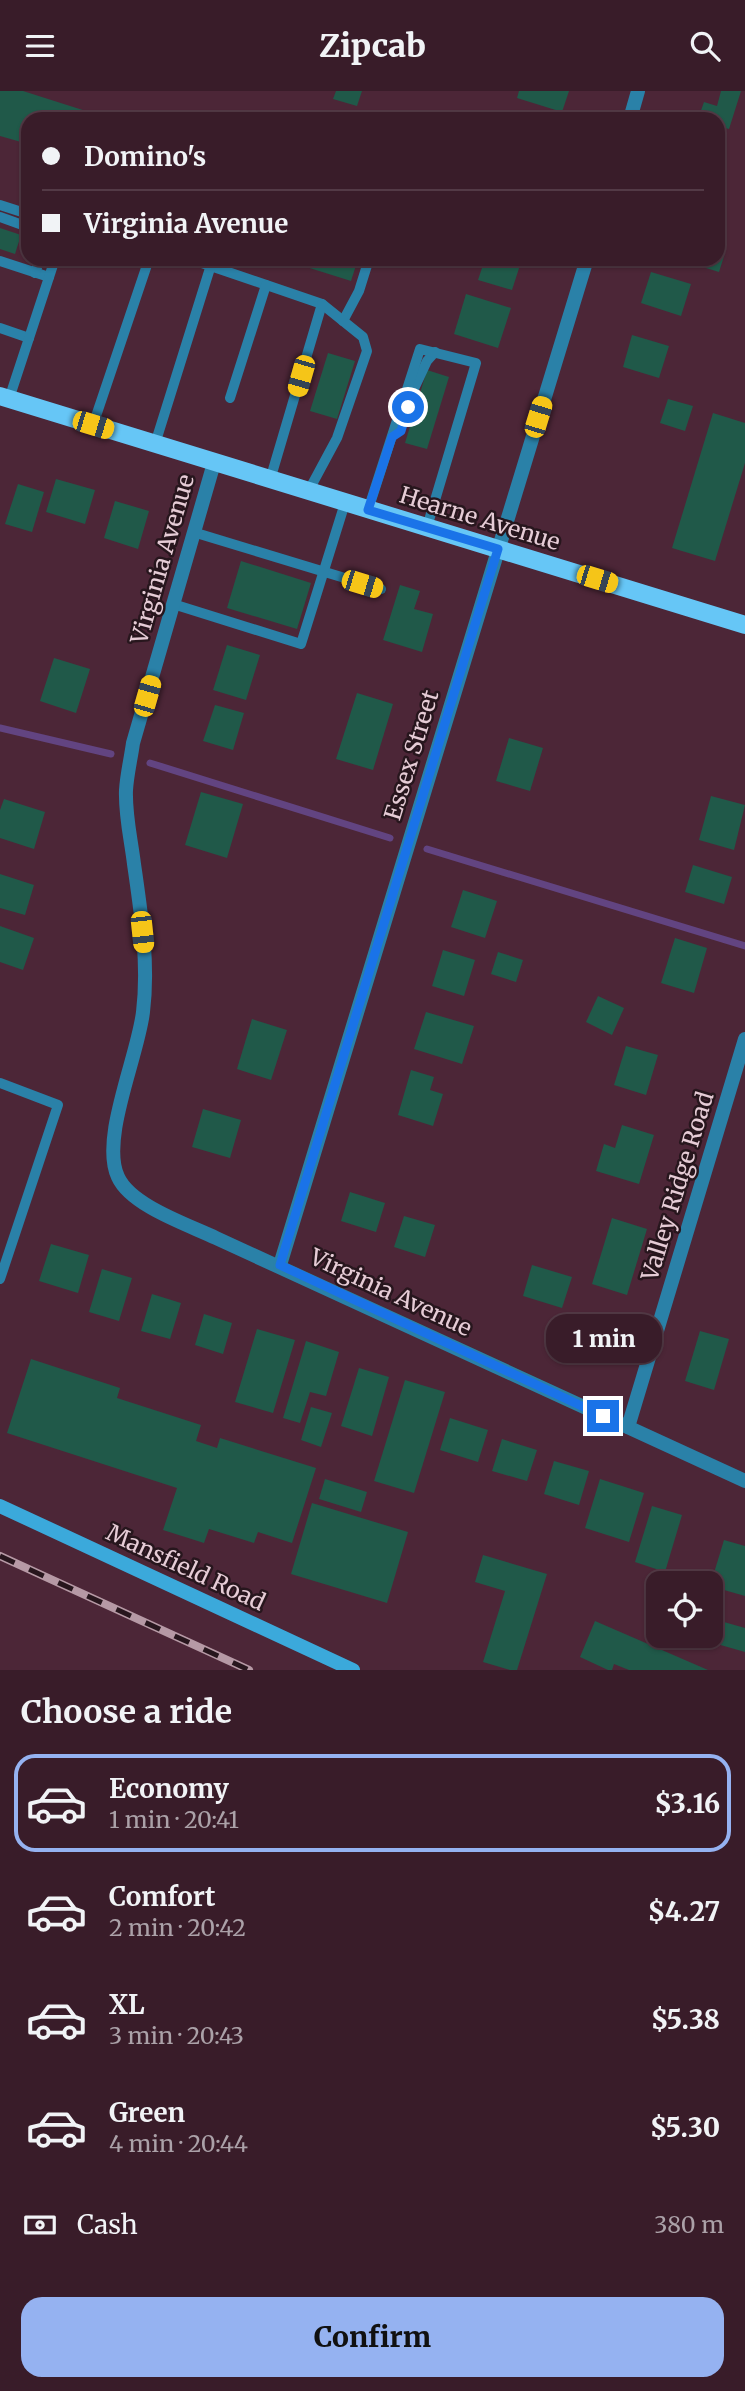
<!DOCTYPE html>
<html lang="en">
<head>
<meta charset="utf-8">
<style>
	:root { --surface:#391c29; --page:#442935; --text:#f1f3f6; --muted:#aba1a8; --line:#533a46; --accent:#95b2f1 }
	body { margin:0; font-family:Merriweather,serif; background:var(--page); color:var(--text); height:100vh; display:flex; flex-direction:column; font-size:26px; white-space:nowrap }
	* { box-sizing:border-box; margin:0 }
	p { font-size:23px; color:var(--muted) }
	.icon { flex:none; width:38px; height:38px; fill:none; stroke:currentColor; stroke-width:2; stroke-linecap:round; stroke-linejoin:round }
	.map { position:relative; height:1579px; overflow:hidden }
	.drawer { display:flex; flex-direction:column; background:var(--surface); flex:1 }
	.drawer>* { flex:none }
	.hud { position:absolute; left:21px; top:21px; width:704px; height:154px; border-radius:21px; box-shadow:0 2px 5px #0004,0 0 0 2px var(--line); display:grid; align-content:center; height:154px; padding:0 21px; background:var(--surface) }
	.buttons { position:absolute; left:646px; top:1480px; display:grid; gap:14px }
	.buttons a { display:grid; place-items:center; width:77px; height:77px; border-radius:14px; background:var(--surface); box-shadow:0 2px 5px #0004,0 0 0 2px var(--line); font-size:35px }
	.end { position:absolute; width:32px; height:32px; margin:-16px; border:9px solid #1a73e8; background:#fff; box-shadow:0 0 0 4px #fff }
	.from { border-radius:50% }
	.bubble { position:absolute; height:49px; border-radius:21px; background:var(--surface); box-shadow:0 2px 5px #0004,0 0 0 2px var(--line); font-size:23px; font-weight:800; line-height:49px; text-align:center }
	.car { position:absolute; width:21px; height:42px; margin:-21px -10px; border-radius:9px; box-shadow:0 0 5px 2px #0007; background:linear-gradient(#f5c518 24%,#345 0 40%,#f5c518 0 76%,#345 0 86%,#f5c518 0) }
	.hud b { display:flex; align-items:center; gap:24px; height:66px; font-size:26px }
	.hud b+b { border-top:2px solid var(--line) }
	.hud i { width:18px; height:18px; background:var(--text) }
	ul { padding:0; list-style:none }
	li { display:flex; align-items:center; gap:21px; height:98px; margin:0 14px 10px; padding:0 7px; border:4px solid transparent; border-radius:21px }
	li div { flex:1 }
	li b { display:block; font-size:26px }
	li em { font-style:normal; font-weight:800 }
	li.active { border-color:var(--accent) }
	li>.icon { width:63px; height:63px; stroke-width:1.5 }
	h2 { padding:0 21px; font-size:32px; line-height:84px }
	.pay { display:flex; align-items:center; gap:18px; height:77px; padding:0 21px; font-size:26px }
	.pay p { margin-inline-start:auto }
	.button { display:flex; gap:14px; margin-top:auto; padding:14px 21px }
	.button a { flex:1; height:80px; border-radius:21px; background:var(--accent); color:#111; font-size:28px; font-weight:800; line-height:80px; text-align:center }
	header { display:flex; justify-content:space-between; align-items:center; height:91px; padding:0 21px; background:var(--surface); font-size:32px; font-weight:800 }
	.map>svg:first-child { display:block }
</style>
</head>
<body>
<header><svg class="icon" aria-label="menu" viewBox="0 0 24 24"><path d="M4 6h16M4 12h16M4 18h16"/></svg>Zipcab<svg class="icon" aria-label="search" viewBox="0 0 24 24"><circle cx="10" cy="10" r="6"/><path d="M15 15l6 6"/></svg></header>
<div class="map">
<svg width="745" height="1579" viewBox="0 0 745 1579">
	<rect width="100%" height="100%" fill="#4c2637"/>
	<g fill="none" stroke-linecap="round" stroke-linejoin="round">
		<g stroke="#624481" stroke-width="7">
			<path d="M0,637L111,663"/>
			<path d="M150,672L390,747"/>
			<path d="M427,758L745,855"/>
		</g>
	</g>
	<g fill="#205949">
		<path d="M0,0H23L111,28H28V53L0,45Z"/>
		<path d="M336,0H362L357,15L333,8Z"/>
		<path d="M519,0H569L562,21L517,7Z"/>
		<path d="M721,0H741L729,38L718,35V28H698L704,11L717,15Z"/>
		<path d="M0,137L21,144L15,163L0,158Z"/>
		<path d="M718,160L725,162L719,181L680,169L718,168Z"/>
		<path d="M281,168H358L351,190Z"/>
		<path d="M485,168H522L512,199L478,189Z"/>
		<path d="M651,181L691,193L681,225L641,212Z"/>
		<path d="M466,203L511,217L498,257L454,243Z"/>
		<path d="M632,244L669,255L659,287L623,276Z"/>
		<path d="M328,262L355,270L337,328L310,320Z"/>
		<path d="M427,279L449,286L427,358L405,352Z"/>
		<path d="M668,308L693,315L685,340L660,332Z"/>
		<path d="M713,322L745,332V372L715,470L672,457Z"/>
		<path d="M56,388L95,399L85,433L46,421Z"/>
		<path d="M18,393L44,401L32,441L5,433Z"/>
		<path d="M115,410L149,420L138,458L104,447Z"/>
		<path d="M241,470L311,492L297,538L227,517Z"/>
		<path d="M400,494L420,500L414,518L433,523L422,561L383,549Z"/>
		<path d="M227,554L260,564L246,609L213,599Z"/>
		<path d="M54,567L90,578L76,622L40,610Z"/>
		<path d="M357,602L393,613L373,679L336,668Z"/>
		<path d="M215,614L244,622L233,659L203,650Z"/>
		<path d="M509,647L543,657L530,700L496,690Z"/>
		<path d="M201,701L243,713L227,767L185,754Z"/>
		<path d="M711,705L745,714L734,759L699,749Z"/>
		<path d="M4,708L45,721L34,758L0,747V719Z"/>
		<path d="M693,774L732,786L724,813L685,801Z"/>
		<path d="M0,783L34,794L25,824L0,817Z"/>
		<path d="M463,799L497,810L485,847L451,836Z"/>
		<path d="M0,835L34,847L23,879L0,871Z"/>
		<path d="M675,847L707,857L694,902L661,892Z"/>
		<path d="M443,859L475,869L464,905L432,895Z"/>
		<path d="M498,861L523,869L516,891L491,883Z"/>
		<path d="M598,905L624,917L612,944L586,931Z"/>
		<path d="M426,921L474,935L462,973L414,958Z"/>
		<path d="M252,928L287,939L271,989L237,978Z"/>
		<path d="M626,955L658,964L646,1004L614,994Z"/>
		<path d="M411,979L434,986L430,999L443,1003L433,1035L398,1024Z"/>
		<path d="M203,1018L241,1029L230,1067L192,1056Z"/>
		<path d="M622,1034L654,1044L639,1093L596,1080L604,1053L615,1057Z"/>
		<path d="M350,1101L385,1112L376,1141L341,1130Z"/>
		<path d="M404,1125L435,1134L425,1166L394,1156Z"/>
		<path d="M612,1127L647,1138L627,1204L592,1193Z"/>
		<path d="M51,1153L89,1164L78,1202L39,1190Z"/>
		<path d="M532,1174L572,1186L562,1217L523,1205Z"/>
		<path d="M102,1178L132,1187L119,1230L89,1221Z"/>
		<path d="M152,1203L181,1212L170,1248L141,1240Z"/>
		<path d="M204,1223L232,1232L223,1263L195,1254Z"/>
		<path d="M257,1238L295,1249L273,1322L235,1311Z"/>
		<path d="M700,1240L729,1248L714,1299L685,1290Z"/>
		<path d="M306,1250L339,1261L326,1305L310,1301L300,1332L283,1327Z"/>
		<path d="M31,1268L120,1297L117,1307L201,1334L196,1350L217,1357L220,1347L316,1377L292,1452L258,1441L254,1452L209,1438L204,1452L163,1439L177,1397L7,1342Z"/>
		<path d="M359,1277L389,1286L372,1345L341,1335Z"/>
		<path d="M405,1289L445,1301L414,1402L374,1390Z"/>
		<path d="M311,1316L332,1322L321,1356L301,1349Z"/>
		<path d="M450,1327L488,1339L478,1371L440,1359Z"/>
		<path d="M502,1348L537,1359L527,1390L492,1380Z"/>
		<path d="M554,1370L589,1380L579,1414L544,1403Z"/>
		<path d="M325,1388L367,1401L361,1421L319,1408Z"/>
		<path d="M600,1388L644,1402L629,1451L585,1437Z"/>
		<path d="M312,1412L408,1441L387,1512L291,1483Z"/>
		<path d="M652,1415L682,1424L665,1481L635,1471Z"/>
		<path d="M724,1449L745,1455V1505L710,1495Z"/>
		<path d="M483,1464L547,1483L517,1579H510L483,1571L505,1500L475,1491Z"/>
		<path d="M595,1530L708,1579H629L614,1573L612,1579H608L580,1566Z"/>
		<path d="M724,1531L745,1537V1561L717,1553Z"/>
	</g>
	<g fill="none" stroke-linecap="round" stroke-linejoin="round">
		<g stroke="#2a81a8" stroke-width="10">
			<path d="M0,114L28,123"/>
			<path d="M0,126L28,136"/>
			<path d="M190,168L322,213L270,389"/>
			<path d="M0,170L49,186"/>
			<path d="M35,182L40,168"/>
			<path d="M343,230L359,200L369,168"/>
			<path d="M0,237L29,247"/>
			<path d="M413,300L427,270L435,261"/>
			<path d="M230,307L266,194"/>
			<path d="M9,308L55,168"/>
			<path d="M93,334L149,168"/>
			<path d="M155,353L211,174"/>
			<path d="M308,401L337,347L367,260L363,246L322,213"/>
			<path d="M368,419L420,258L476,272L427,436"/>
			<path d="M193,441L381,498"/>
			<path d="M173,513L301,553L345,412"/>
			<path d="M0,992L58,1014L0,1188"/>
		</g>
		<g stroke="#2a81a8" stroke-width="14">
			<path d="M630,28L638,0"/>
			<path d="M214,372L133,652C131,667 127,683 126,699C125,724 131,748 134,773C141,822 149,872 143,921C138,965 100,1048 118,1086C131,1115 189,1134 216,1147L745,1390"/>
			<path d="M280,1174L587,168"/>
			<path d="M628,1336L745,948"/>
		</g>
		<path stroke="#3ba9db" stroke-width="14" d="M0,1415L353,1579"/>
		<path stroke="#66c6f6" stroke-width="18" d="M0,305L745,534"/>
		<g stroke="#b699a5" stroke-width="8">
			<path id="rail" d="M0,1465L249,1579"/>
		</g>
		<use href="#rail" stroke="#27161d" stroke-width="5" stroke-dasharray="16" stroke-linecap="butt"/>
	</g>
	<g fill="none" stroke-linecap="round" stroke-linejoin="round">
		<path stroke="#1a73e8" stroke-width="9" d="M408,316L401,340L392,346L368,419L498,458L280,1174L603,1325"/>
	</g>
	<g text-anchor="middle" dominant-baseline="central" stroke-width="5" stroke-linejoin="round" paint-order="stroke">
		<g font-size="23" fill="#e6ccd6" stroke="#27161d">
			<text transform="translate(480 427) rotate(17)">Hearne Avenue</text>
			<text transform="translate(162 468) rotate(-74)">Virginia Avenue</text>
			<text transform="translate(411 664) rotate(-73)">Essex Street</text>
			<text transform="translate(677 1095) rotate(-73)">Valley Ridge Road</text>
			<text transform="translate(391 1201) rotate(25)">Virginia Avenue</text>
			<text transform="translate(186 1476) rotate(25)">Mansfield Road</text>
		</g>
	</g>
</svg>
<div class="buttons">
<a><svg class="icon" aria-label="locate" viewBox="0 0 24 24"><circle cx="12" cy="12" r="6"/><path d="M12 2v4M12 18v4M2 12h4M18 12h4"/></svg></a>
</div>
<i class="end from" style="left:408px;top:316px"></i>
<i class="end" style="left:603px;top:1325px"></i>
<div class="bubble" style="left:546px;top:1223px;width:116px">1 min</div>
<i class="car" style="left:301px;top:285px;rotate:196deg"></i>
<i class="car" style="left:538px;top:326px;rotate:17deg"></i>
<i class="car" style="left:93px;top:334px;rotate:107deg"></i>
<i class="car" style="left:597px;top:488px;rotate:107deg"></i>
<i class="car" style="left:362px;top:493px;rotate:107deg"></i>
<i class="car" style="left:147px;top:605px;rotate:16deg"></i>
<i class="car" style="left:142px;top:841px;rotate:174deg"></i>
<div class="hud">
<b><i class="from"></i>Domino's</b>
<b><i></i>Virginia Avenue</b>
</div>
</div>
<section class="drawer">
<h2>Choose a ride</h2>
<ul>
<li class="active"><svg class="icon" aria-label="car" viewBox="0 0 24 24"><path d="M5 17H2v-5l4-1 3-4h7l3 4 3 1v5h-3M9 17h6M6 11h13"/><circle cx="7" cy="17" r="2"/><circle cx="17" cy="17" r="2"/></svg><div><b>Economy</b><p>1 min · 20:41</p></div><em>$3.16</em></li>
<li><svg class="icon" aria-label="car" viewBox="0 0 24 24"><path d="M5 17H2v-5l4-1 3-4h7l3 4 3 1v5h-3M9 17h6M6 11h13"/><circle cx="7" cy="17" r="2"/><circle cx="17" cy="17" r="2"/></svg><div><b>Comfort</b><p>2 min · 20:42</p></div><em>$4.27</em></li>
<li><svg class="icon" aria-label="car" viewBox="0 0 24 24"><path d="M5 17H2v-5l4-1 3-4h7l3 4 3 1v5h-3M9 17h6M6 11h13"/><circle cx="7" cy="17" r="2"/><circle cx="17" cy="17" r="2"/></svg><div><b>XL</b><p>3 min · 20:43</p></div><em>$5.38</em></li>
<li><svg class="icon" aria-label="car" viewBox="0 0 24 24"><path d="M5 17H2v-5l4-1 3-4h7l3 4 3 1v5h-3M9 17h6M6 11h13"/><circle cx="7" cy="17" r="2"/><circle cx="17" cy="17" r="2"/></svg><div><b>Green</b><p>4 min · 20:44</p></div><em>$5.30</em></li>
</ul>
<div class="pay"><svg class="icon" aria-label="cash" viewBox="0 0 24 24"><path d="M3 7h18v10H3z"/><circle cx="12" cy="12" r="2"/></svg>Cash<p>380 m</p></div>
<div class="button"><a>Confirm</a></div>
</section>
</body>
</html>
